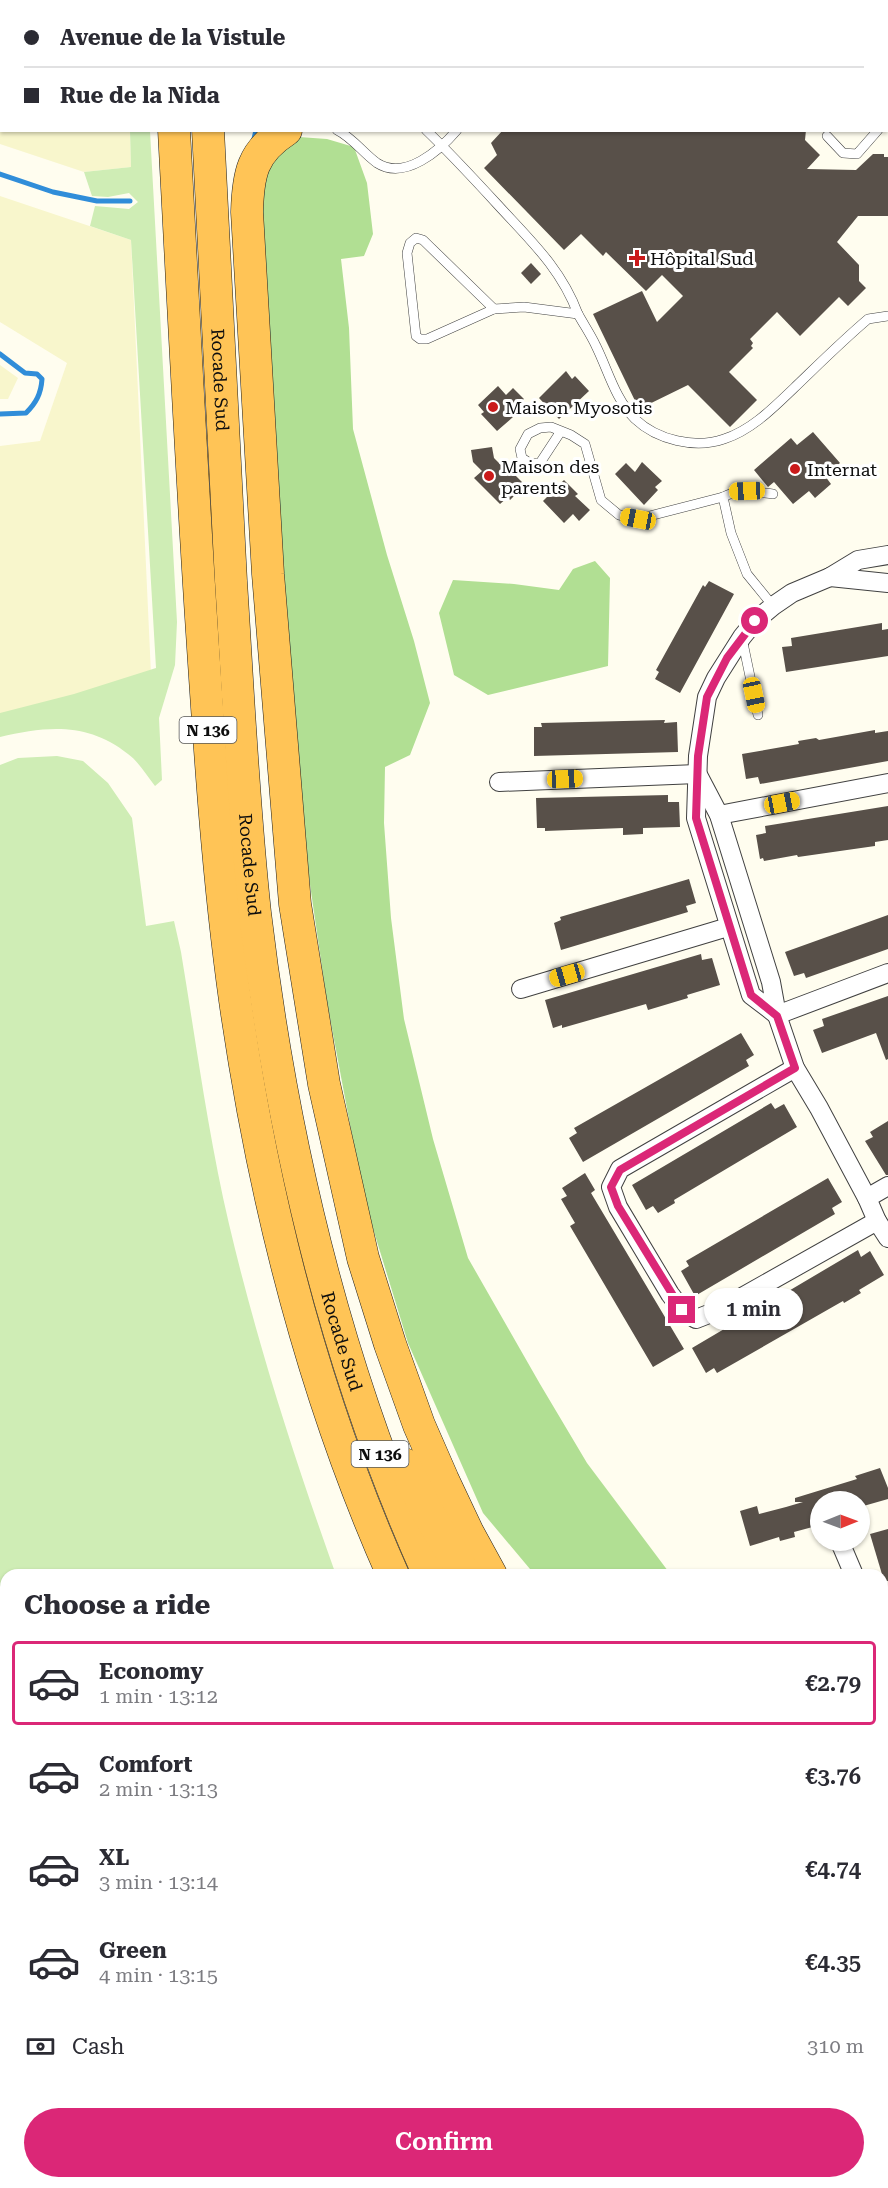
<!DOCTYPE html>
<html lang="en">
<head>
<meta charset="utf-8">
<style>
	:root { --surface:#fff; --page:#f7f7f7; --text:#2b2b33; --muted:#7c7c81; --line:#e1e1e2; --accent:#db2777 }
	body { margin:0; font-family:"Roboto Serif",serif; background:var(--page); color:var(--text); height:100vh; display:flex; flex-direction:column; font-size:22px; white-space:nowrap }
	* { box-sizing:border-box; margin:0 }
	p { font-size:20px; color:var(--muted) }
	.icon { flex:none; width:33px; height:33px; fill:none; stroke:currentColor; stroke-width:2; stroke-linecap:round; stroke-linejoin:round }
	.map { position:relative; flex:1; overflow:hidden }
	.details { position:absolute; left:0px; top:1569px; width:888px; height:620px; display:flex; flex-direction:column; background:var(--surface); border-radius:18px 18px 0 0; box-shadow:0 2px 4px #0004 }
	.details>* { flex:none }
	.guide { position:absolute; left:0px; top:0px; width:888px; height:132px; box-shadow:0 2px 4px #0004; display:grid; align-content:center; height:132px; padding:0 24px; background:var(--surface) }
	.needle { width:39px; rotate:89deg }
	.fabs { position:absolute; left:810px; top:1491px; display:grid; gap:12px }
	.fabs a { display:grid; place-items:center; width:60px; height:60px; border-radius:50%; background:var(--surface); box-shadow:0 2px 4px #0004; font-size:30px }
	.end { position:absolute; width:27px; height:27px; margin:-14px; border:8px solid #db2777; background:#fff; box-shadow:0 0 0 3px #fff }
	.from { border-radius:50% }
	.bubble { position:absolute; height:42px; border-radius:21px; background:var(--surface); box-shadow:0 2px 4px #0004; font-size:20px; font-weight:600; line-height:42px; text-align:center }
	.car { position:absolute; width:18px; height:36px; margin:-18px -9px; border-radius:8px; box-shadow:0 0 4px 2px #0007; background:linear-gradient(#f5c518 24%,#345 0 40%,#f5c518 0 76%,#345 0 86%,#f5c518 0) }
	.guide b { display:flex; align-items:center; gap:21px; height:57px; font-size:22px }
	.guide b+b { border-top:2px solid var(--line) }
	.guide i { width:15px; height:15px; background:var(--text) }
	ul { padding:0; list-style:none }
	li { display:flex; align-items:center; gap:18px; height:84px; margin:0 12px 9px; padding:0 12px; border:3px solid transparent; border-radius:6px }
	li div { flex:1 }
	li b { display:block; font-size:22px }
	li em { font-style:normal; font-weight:600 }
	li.active { border-color:var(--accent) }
	li>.icon { width:54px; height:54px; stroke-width:1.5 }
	h2 { padding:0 24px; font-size:27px; line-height:72px }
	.pay { display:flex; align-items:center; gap:15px; height:66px; padding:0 24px; font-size:22px }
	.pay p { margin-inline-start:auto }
	.button { display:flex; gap:12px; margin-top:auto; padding:12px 24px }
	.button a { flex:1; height:69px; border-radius:36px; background:var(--accent); color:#fff; font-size:24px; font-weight:600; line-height:69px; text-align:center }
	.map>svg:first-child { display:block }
</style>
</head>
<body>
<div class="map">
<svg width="888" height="2188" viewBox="0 0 888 2188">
	<rect width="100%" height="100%" fill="#fffdef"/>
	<g fill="#f8f6cc">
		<path d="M0,0H122L2,2V130L130,131L131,167L84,172L0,144Z"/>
		<path d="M0,196L131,240L151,674L0,721V446L40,441L67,363L0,322Z"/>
		<path d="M0,365L18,378L8,399H0Z"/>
		<path d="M0,2069L6,2077V2182L89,2183L93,2188H0Z"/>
	</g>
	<g fill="#cfedb5">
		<path d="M130,131H150L177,622L175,665L159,718L162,780L155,786C147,776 139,762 128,754C88,722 47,726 0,737V713L74,694L156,668L131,240L90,226L95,206L129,209L138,202L129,193L108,197L92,196L84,172L131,167Z"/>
		<path d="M57,756L83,761L108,783L132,818L146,926L174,921L181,952C196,1042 208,1134 229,1224C257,1343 295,1460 336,1575H6V1931L0,1939V765L18,758Z"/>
		<path d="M0,1944L6,1951V2039L0,2033Z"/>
		<path d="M882,2121C888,2134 888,2171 888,2188H846L842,2183L882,2182Z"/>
		<path d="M124,2183V2182L350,2183L349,2188H125Z"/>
		<path d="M638,2183H712L717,2188H642Z"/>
	</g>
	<g fill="#b1df93">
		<path d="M299,137L327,139L354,147L367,183L373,234L364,256L341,259L349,328L353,429L387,555L414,641L430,703L410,755L385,767L384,823L391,918L404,1019L433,1139L468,1258L540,1384L587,1463L671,1575H535L483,1513L408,1343L364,1199L327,1002L304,843L284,578L261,188L277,150Z"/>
		<path d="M595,561L610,578L608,666L488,695L454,675L439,613L453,580L514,584L559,590L573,569Z"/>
		<path d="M882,2008L888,2028V2136L885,2125L882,2121Z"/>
		<path d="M429,2183L638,2182L642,2188H427Z"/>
	</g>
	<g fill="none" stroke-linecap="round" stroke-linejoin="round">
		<g stroke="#308dd9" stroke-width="5">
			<path d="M264,0V2"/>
			<path d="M253,143L256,130"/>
			<path d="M0,174L53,192L97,201H130"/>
			<path d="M0,354L25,373L37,374L42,379C41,394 36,403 26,413L0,414"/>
			<path d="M0,1917L6,1920"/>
			<path d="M225,2188L227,2182"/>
		</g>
	</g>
	<g fill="#585049">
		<path d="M503,130H806L805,140L820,155L807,169L856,170L873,154H884V157H888V216H858L837,242L859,265V281L866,288L848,306L839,297L800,336L777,312L750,339L753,343L751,346L753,348L729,372L757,400L730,427L688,385L639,409L593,314L642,291L657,322L683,296L662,275L646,291L606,252L603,256L581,234L564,250L484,168L497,155L491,143Z"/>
		<path d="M531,263L541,274L531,284L521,273Z"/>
		<path d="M566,371L572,379L575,376L589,391L559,419L539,398Z"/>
		<path d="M498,386L506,395L513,388L524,399L509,413L513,417L497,431L481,414L484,412L478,405Z"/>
		<path d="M813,432L840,463L825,476L831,484L815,498L809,491L793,504L774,482L768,487L754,470L791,438L797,445Z"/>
		<path d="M492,447L494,458L509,473L511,471L525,485L510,500L508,497L500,504L474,478L482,471L473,462L471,450Z"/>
		<path d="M642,462L662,481L655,487L658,490L644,505L615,474L626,463L635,472Z"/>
		<path d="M564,480L578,494L575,496L590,510L579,521L573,514L564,523L543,501Z"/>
		<path d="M709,581L734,594L680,693L655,679L659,672L656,670L703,585L705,587Z"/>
		<path d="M882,623V630L888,629V656L786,672L782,647L792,646L791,638Z"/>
		<path d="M665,720L664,723L677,722L678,752L534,756V727H542L541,723Z"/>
		<path d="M875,730V733L888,731V761L760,784L758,777L746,779L742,754L799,744L798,741L816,738L819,740Z"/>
		<path d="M668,795V802H679L680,827L643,828V834L623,835V828L545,831V828H537L536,798Z"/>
		<path d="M888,806V840L875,842V846L798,857L797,855L764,861L763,858L760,859L756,835L766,833L765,826Z"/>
		<path d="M689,879L696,903L686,906L688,912L561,950L554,923L561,920L560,917Z"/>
		<path d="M888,915V949L806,978L804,973L794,976L785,952Z"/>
		<path d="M701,954L702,960L712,958L720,985L687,995L688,998L648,1010L646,1004L562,1028V1025L553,1028L545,1000Z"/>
		<path d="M888,996V1059L886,1060L876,1033L822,1053L813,1030L824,1026L822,1019Z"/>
		<path d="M741,1033L754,1055L746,1060L749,1066L583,1162L569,1138L577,1133L574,1128Z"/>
		<path d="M771,1103L775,1109L784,1104L797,1127L674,1200L675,1203L658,1213L653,1206L646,1210L632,1185Z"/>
		<path d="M888,1121V1175H886L865,1141L873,1137L870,1132Z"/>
		<path d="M585,1173L595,1190L591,1193L684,1349L653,1367L570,1226L575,1223L561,1199L567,1196L562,1188Z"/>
		<path d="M828,1178L842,1202L832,1208L835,1214L695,1296L681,1271L689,1266L686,1261Z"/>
		<path d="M858,1250L861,1257L870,1251L884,1275L859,1290L861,1293L844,1303L843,1301L717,1373L714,1368L706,1373L692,1348Z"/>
		<path d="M880,1468L888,1488V1499L860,1507V1502H820V1525L794,1532L795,1537L780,1541L779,1537L750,1546L740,1511L757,1506L759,1514L786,1507L803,1502H795V1498L857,1479L855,1476Z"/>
		<path d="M888,1529V1581H884L870,1534Z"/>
	</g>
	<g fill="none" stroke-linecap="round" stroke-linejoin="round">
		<g stroke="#414141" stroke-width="10">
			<g id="service">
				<path d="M481,0V2"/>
				<path d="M420,2V0"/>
				<path d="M447,2V0"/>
				<path d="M536,2L538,0"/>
				<path d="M886,121L888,119"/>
				<path d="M337,130C353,138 363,153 377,163C405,181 440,150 457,130"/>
				<path d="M426,130C451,154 474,179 497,204C529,239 561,268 578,314L524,307L494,309"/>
				<path d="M827,136L843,153L857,154L878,130"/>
				<path d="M416,238L423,240L494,309L427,339H420L416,336L407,253L410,243Z"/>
				<path d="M578,314C584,325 591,335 596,346C608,370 615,399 635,419C657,440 695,449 724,439C752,430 774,407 794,388C818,365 842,341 868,319L888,316"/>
				<path d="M561,431L540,463L531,464L522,458L520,449L528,434L540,428L551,427L571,435L585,444L601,500L619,515L638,519L723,497L731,533L747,574L773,606"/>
				<path d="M723,497C739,488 755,492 773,494"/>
				<path d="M742,638L758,715"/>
			</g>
		</g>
		<g stroke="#414141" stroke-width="20">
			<g id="minor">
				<path d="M830,577L888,583"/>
				<path d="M698,775L719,815L771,982L777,1015L795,1068L819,1108L867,1198L877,1221L888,1238"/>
				<path d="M499,782L697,774"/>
				<path d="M719,815L888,783"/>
				<path d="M521,989L728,927"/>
				<path d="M777,1015L751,995L696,818L698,756L707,697L716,678L742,637L755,621L773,606L792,593L830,577L858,560L888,555"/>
				<path d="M777,1015L888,973"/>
				<path d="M795,1068L620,1169L611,1187L618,1207L670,1294L682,1310L696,1319L719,1310L877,1221"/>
				<path d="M867,1198L888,1186"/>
				<path d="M840,1542L854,1575"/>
				<path d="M882,1639L888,1652"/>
				<path d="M882,1710L888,1704"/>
				<path d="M882,1791L888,1804"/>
			</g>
		</g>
		<g stroke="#1f1f1f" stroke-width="33">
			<g id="trunk">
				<path d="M167,0V2"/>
				<path d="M219,0V2"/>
				<path d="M174,130C183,298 191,465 202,632C210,755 218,878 235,1000C263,1196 312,1393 393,1575"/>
				<path id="s1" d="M208,130C216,281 223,431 231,581C238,691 243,802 255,913C282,1140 335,1366 429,1575"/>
				<path d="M286,130C252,152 248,174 247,212L268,574L295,904L324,1084L363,1258L390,1344L419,1425L443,1480L468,1533L491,1575"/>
				<path d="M404,1464L428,1513L461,1568L467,1575"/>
				<path d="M882,1900L888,1919"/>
				<path d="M882,1973L888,1992"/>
				<path d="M734,2182L738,2188"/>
				<path d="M773,2182L778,2188"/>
				<path d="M816,2182L820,2188"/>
				<path d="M368,2188L369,2182"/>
				<path d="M391,2188L392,2182"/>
			</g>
		</g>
		<use href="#service" stroke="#fff" stroke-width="9"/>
		<use href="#minor" stroke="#fff" stroke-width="18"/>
		<use href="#trunk" stroke="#ffc456" stroke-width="32"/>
	</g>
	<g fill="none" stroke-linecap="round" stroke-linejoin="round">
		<path stroke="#db2777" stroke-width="8" d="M682,1310L618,1206L611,1187L620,1170L795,1068L777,1016L751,995L696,818L698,756L707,697L727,658L755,621"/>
	</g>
	<g fill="#ca1a1a" stroke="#fff" stroke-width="2">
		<path d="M634 249h6v6h6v6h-6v6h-6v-6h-6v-6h6z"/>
		<circle cx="493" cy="407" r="6"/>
		<circle cx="795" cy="469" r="6"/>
		<circle cx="489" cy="476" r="6"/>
	</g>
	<g text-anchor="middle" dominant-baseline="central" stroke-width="6" stroke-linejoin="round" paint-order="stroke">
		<g fill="#fff" stroke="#565656" stroke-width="1.5">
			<rect x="179.5" y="717" width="57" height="26" rx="4.5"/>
			<rect x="351.5" y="1441" width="57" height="26" rx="4.5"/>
		</g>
		<g font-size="16" font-weight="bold" fill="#0e0e0e">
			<text x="208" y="730">N 136</text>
			<text x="380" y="1454">N 136</text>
		</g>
		<g font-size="18" fill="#0e0e0e" stroke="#fff" text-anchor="start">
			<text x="650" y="258">Hôpital Sud</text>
			<text x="505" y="407">Maison Myosotis</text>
			<text x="501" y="466">Maison des<tspan x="501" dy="21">parents</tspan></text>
			<text x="807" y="469">Internat</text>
		</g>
		<g font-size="18" fill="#0e0e0e" stroke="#fff">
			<text stroke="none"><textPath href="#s1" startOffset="250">Rocade Sud</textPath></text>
			<text stroke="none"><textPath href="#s1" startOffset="736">Rocade Sud</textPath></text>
			<text stroke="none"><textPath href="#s1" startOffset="1222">Rocade Sud</textPath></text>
		</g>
	</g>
</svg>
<div class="fabs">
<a><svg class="needle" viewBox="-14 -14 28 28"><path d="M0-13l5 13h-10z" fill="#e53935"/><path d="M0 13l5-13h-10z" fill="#7c7c81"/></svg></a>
</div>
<i class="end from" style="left:755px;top:621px"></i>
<i class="end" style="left:682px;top:1310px"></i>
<div class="bubble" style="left:704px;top:1288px;width:99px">1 min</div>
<i class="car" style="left:747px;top:491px;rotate:268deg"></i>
<i class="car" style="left:638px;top:519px;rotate:281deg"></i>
<i class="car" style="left:754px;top:695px;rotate:168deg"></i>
<i class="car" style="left:565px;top:779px;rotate:88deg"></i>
<i class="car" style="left:782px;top:803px;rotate:79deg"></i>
<i class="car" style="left:567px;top:975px;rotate:254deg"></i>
<div class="guide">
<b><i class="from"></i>Avenue de la Vistule</b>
<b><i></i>Rue de la Nida</b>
</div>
<section class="details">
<h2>Choose a ride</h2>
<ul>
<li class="active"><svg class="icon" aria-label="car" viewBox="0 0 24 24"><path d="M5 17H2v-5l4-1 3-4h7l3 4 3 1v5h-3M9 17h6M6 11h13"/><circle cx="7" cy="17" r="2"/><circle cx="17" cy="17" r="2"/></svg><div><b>Economy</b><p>1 min · 13:12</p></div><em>€2.79</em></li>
<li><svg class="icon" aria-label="car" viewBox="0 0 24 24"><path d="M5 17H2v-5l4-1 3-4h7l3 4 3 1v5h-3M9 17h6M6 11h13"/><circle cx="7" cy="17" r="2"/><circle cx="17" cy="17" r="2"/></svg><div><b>Comfort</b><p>2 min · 13:13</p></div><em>€3.76</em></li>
<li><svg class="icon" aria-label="car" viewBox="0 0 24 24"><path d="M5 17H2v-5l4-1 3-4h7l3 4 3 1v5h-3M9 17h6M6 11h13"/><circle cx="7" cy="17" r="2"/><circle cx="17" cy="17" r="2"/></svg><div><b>XL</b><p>3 min · 13:14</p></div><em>€4.74</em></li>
<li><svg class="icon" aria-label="car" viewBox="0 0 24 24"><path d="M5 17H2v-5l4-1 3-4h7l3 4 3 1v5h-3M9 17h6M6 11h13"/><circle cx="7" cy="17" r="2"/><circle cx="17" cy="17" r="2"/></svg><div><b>Green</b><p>4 min · 13:15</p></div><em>€4.35</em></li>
</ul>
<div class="pay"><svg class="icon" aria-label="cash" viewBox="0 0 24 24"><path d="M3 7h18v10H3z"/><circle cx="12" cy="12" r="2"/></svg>Cash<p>310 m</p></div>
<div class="button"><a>Confirm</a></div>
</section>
</div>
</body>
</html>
